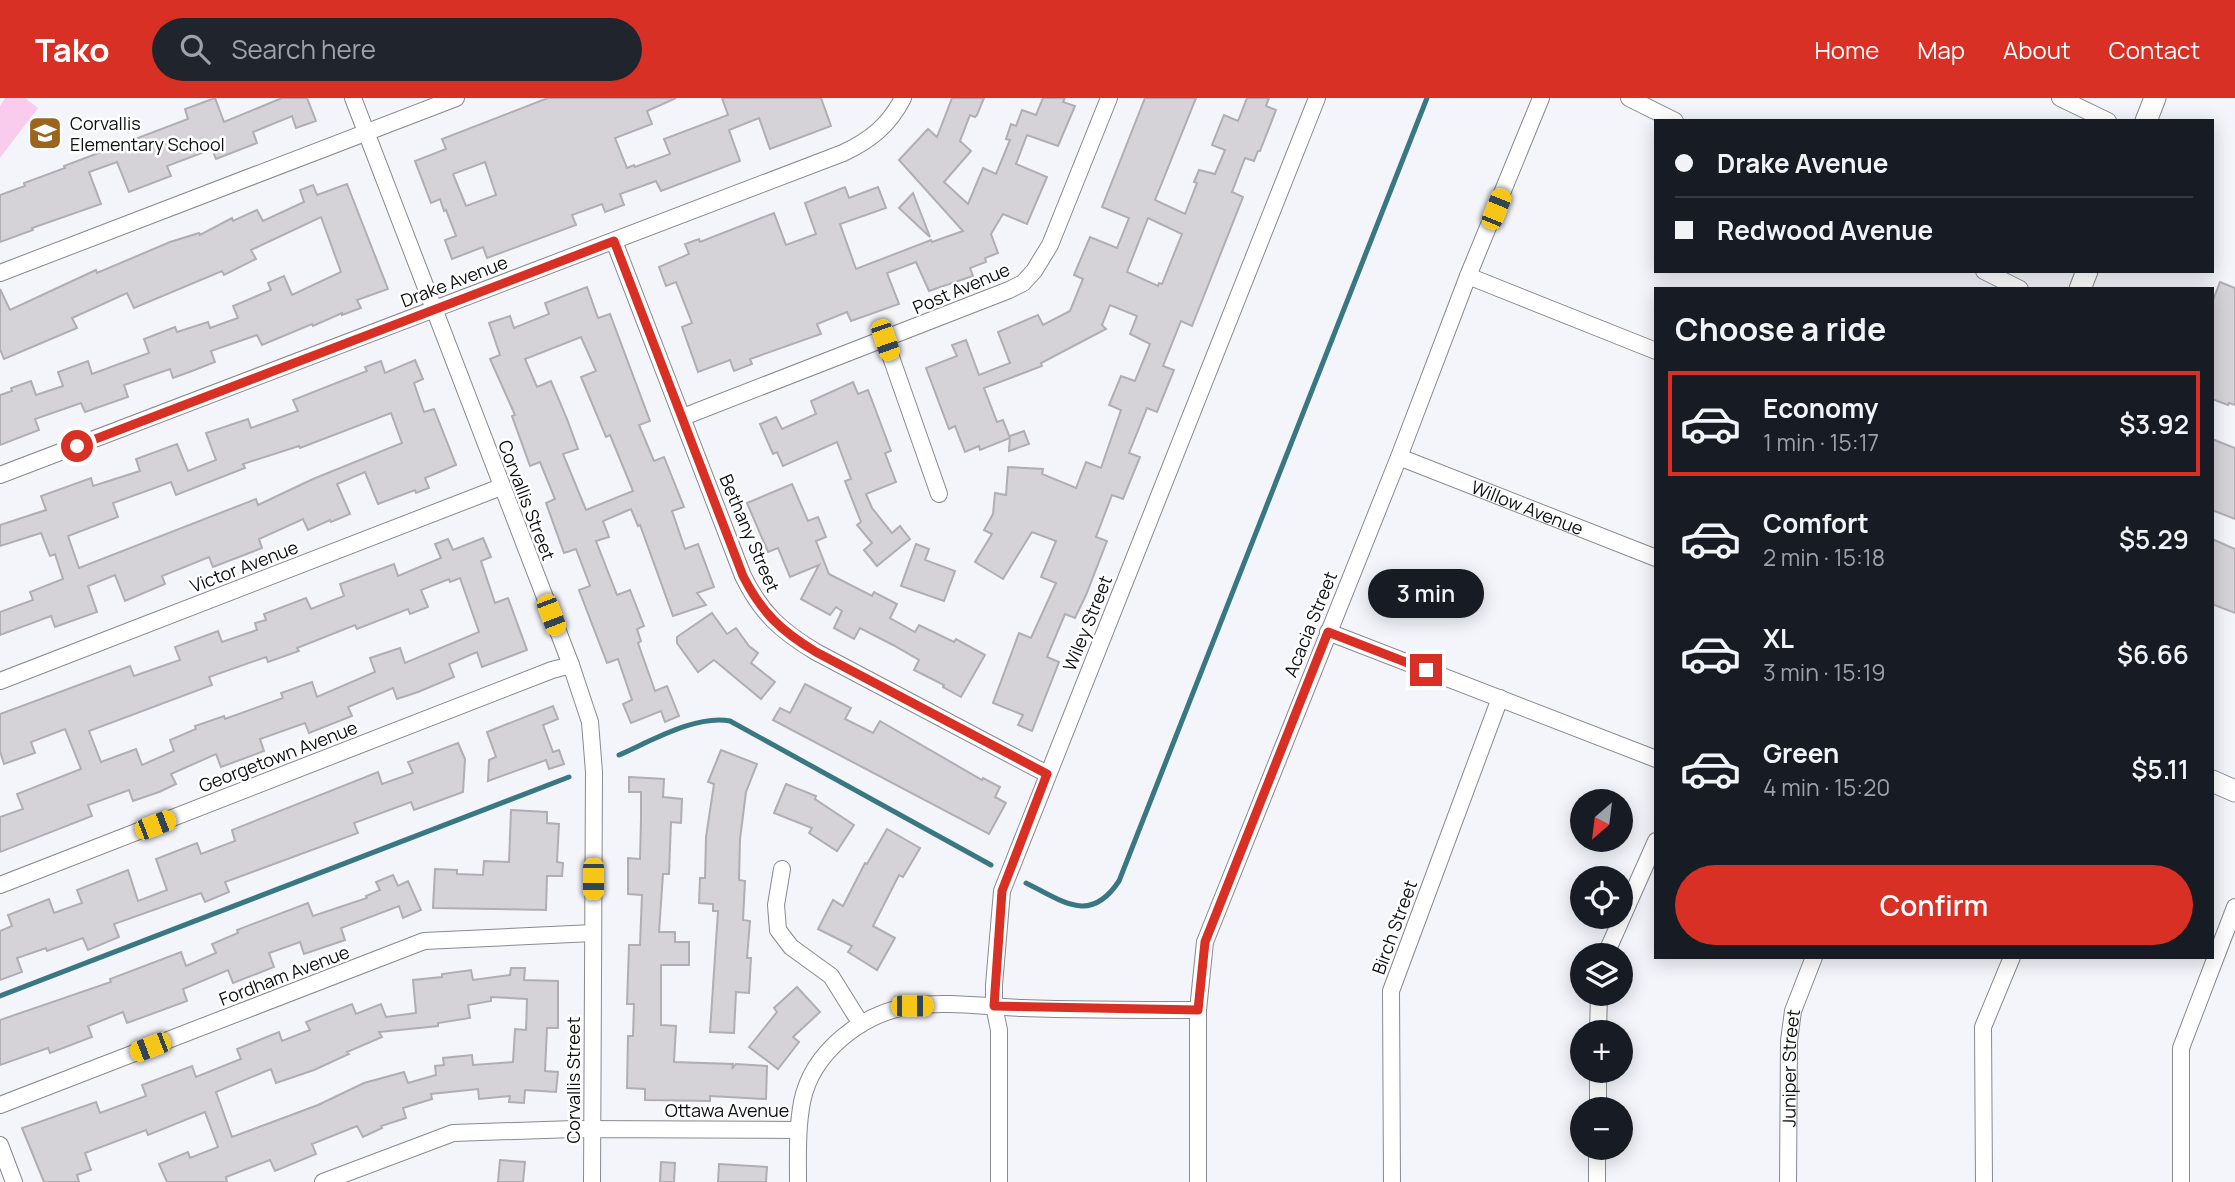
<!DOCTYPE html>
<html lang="en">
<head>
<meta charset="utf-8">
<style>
	:root { --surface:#171b24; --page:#20242c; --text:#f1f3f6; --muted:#9ea1a6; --line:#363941; --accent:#d93025 }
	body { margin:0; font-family:Manrope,sans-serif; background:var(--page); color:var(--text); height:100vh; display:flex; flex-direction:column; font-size:26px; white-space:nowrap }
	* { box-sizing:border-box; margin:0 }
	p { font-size:23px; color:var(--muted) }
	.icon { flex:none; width:38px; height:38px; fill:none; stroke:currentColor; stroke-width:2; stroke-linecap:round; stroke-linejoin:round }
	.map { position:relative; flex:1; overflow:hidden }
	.sheet { position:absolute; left:1654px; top:189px; width:560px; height:672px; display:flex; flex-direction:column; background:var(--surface); border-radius:0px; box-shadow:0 4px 18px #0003 }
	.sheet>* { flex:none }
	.top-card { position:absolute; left:1654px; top:21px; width:560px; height:154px; border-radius:0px; box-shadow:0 4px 18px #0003; display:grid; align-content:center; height:154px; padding:0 21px; background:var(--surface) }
	.needle { width:46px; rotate:208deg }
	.fabs { position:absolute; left:1570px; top:691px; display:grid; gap:14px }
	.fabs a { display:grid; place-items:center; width:63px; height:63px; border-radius:50%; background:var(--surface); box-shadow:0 4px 18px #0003; font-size:35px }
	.end { position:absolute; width:32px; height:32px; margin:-16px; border:9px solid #d93025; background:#fff; box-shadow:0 0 0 4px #fff }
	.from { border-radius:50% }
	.bubble { position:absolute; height:49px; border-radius:24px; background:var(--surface); box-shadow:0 4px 18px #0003; font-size:23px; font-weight:600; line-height:49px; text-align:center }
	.car { position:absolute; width:21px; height:42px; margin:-21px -10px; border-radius:9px; box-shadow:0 0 5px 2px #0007; background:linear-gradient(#f5c518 24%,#345 0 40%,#f5c518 0 76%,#345 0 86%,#f5c518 0) }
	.top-card b { display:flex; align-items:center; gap:24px; height:66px; font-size:26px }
	.top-card b+b { border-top:2px solid var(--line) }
	.top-card i { width:18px; height:18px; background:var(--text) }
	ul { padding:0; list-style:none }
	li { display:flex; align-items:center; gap:21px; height:105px; margin:0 14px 10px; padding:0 7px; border:4px solid transparent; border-radius:0px }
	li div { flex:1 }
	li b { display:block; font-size:26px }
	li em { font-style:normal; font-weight:600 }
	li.on { border-color:var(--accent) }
	li>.icon { width:63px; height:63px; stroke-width:1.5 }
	h2 { padding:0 21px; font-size:32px; line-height:84px }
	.primary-button { display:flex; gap:14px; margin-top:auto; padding:14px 21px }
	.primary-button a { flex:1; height:80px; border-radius:42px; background:var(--accent); color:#fff; font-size:28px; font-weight:600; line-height:80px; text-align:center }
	header { display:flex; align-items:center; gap:42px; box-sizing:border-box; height:98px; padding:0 35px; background:var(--accent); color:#fff }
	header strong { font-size:33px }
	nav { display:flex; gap:38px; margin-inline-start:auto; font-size:24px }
	.search { width:490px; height:63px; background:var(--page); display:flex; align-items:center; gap:18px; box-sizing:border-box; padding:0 24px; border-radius:38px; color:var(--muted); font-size:26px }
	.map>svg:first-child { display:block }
</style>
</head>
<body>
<header>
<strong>Tako</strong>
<div class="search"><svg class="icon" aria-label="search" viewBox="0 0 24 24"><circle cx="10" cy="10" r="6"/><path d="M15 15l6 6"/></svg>Search here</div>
<nav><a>Home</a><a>Map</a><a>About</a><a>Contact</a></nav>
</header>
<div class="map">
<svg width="2235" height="1084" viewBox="0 0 2235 1084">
	<rect width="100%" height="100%" fill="#f3f5fa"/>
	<path fill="#f9ccee" d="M5,0H25L38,10L0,60V8Z"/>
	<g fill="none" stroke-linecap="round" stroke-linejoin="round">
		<g stroke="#397882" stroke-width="5">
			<path d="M619,657C649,644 697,616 730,623L991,767"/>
			<path d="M1026,785C1063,803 1090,827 1119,783L1427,0"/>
			<path d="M0,898L569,679"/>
		</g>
	</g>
	<g fill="#d5d3d8" stroke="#b0aeb3" stroke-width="2" fill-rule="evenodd">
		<path d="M215,0L224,24L282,0H307L316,23L296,30L292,18L253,34L257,45L216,61L212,51L167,68L171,78L129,94L117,64L89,74L101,106L32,130L33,132L0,144V97L25,88L24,85L65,70L64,68L188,21L185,11Z"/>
		<path d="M548,0H676L647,13L652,26L615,40L627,70L634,67L635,69L670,56L664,41L728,17L722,0H821L831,28L770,51L759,20L729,32L740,63L661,93L656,83L620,96L624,107L605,114L602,106L572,117L576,127L487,160L483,149L452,161L445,142L456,138L446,112L444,113L440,101L431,105L415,63L446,51L442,41ZM485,64L496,97L466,108L453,76Z"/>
		<path d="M952,0H984L977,17L975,19L970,17L960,43L971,53L944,84L968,106L983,70L996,76L1010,42L1006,41L1011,26L1016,28L1022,12L1036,17L1043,0H1065L1063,4L1075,8L1058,48L1027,37L1016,66L1047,79L1027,126L1003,116L991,136L998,155L985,160L986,164L970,170L973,178L929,193L916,164L887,175L899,206L851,223L847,214L817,226L821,236L750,261L752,266L734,273L730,262L698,274L682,229L692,225L676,184L666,188L659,169L689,156L685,146L699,141L700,144L774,115L786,147L816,136L805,105L845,89L849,100L878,89L886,110L840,126L856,171L931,142L932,144L963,133L899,62L928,31L937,39Z"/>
		<path d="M1145,0H1196L1155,102L1185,116L1197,85L1194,84L1199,72L1215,76L1225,52L1212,47L1224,17L1238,23L1247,0H1269L1266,8L1276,12L1260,53H1258L1254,63L1245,60L1232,94L1243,99L1192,228L1181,223L1163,268L1174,272L1157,314L1147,310L1129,355L1140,359L1123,401L1112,397L1096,439L1107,443L1086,497L1075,520L1065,516L1047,559L1059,564L1032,633L1018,627L1023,617L993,605L1019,535L1031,540L1056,485L1041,479L1056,443L1032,434L1003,481L975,464L992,436L984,432L993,416L995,395L1006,397L1008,369L1043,371L1042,376L1076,390L1086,364L1101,370L1121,312L1109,307L1121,278L1135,283L1150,246L1130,236L1137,218L1110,207L1102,227L1106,231L1041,265L1042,268L984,290L997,324L1003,322L1010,340L980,352L979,348L965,354L955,328L949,331L926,270L957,258L952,247L966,242L979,277L1010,265L998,234L1038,217L1043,227L1070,213L1083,181L1074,177L1090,139L1117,150L1129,120L1102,109ZM1148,120L1182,136L1162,186L1159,185L1158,188L1127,174Z"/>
		<path d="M347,86L388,191L357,202L361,210L342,217V215L313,228L312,226L262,247L257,237L211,253L215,264L192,273L173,280L170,271L124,287L128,299L85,314L81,305L35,321L39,332L0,347V297L12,293L11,290L31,283L36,297L63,288L58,274L88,263L92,276L149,255L144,241L175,229L177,234L208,224L210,230L238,220L233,208L271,192L268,185L284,178L292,197L341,174L321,119L251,152L256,161L224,177L222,173L134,210L127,195L72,220L77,230L4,261L0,251V191L10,212L96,172L97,175L170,144L199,135L200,137L232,120L233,123L257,112L263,123L304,104L300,92L313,87L317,97Z"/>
		<path d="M913,95L930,139L899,110Z"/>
		<path d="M2220,184L2235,190V307L2229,305L2228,307L2212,301V205Z"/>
		<path d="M587,189L598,220L610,216L650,323L639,327L654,363L664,359L684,409L672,413L685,451L698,446L714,489L697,495L706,507L673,518L640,427L638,428L631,411L603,423L609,439L596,443L617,497L630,492L644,528L637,531L641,543L638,545L655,593L667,588L679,618L665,624L661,613L631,625L623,606L632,602L618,561L607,565L579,492L590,488L576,451L564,455L546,405L555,401L540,364L530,368L512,318L515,317L490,261L500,257L489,225L510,218L514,230L549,216L545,205ZM581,239L596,273L581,279L606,339L610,337L633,393L586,412L563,356L578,351L567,321L551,283L537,289L525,261Z"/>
		<path d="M415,262L423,281L414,285L424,314L434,311L456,367L425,380L429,390L416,395L415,392L378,406L365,374L337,386L350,416L331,424L330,422L308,432L303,421L259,441L262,450L213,469L209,459L162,478L165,486L125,503L115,477L88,488L97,514L55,529L51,518L0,537V514L33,502L30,494L63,481L55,456L50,458L41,435L0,448V427L46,412L41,398L91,380L93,388L140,373L136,361L177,346L188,373L216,362L206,335L248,321L251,330L298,313L293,302L367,273L365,269L381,263L385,275ZM391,315L402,345L313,381L258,407L256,401L79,470L68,438L118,419L113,405L171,384L176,397L245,370L243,366L299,348L300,350Z"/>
		<path d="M853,284L858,296L868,292L891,353L885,355L896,384L866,396L872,410L892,435L900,428L910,441L877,468L864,452L872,445L857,427L861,424L845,383L851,381L837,344L783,368L777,354L773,356L760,326L776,319L782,331L816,316L811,303Z"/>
		<path d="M1024,333L1029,346L1009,353L1010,338Z"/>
		<path d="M2212,341L2235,350V421L2212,412Z"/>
		<path d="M792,386L808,423L818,419L826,439L816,443L829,476L872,498L874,494L897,506L890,520L915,534L919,527L954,544L956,541L985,557L961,599L943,589L944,587L914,572L919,562L893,547L860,530L854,541L834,530L842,513L836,509L830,517L801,501L819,467L790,479L778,450L768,454L747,405Z"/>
		<path d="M483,440L491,459L481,463L495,505L508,500L527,552L482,569L477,554L449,566L454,579L418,594L397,601L393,590L348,609L352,618L309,635L305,625L260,641L264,653L221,669L216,656L171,676L176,686L159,694L133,703L129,692L88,707L92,718L0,754V719L23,711L17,696L81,671L65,631L31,644L35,655L4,666L0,653V616L130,568L134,578L180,562L175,549L218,533L222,544L257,532L255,525L266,522L264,516L306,500L311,511L344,498L340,486L394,466L398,478L441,460L435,446L448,441L453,452ZM460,480L479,534L405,565L400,550L370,560L375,574L317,599L312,584L281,595L283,600L225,621L224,618L195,628L196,631L170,642L174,653L142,667L136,651L101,664L89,633L212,587L209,579L266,559L268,564L299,553L297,550L355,527L357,531L408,511L410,516L428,509L421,492L449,481L450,484Z"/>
		<path d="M2212,441L2235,451V515L2212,506Z"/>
		<path d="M916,446L929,451L925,462L955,473L944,503L901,488Z"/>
		<path d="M712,515L727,536L736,530L749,548L758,555L751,565L775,584L761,601L714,562L698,574L677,545V539Z"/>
		<path d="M805,586L851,610L845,621L873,635L880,623L982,682L983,680L1000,689L995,699L1006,705L989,736L773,622L780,610L790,615Z"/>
		<path d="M553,608L558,621L543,627L553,654L559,652L564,666L549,671L546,662L488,683L489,662L496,659L487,634Z"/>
		<path d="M458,645L465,661L463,694L414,712L411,704L354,725L358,735L225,784L229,794L205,804L201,795L114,826L119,839L88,852L83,840L47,853L46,850L17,860L22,874L0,882V833L12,828L8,817L49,801L54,815L82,805L77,792L128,772L138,803L167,792L156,761L197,745L201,756L235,743L232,732L378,674L382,686L413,675L408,664Z"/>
		<path d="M721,652L757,666L746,694L740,741L739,782L745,783L743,822L750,823L747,860H751L749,895L736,894L734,935L710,934L718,813H713V806L699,805L700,780H705L706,739L714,686L708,684Z"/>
		<path d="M629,679L664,681L663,699L682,701L681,725L671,724L669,776H663L659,834H675V844H689V867H661V927L676,928L674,964L733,966L732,971L736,966L767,968L766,1001L710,998V1003L645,1002V991L627,990L628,938H633L634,906H627L629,847H640L642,797L628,796V760L640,761L641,722V694H629Z"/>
		<path d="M786,686L816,698L815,701L854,727L837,753L809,735L812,730L774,715Z"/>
		<path d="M511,712L547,714V725L559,726L557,764L563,765L562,778H547L546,812L433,810L435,771L457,772V776L483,777L484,763L509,764Z"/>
		<path d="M887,731L920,750L903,779L899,777L873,828L895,840L877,872L848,854L852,848L818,831L833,802L843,808L865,765L867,766Z"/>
		<path d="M393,777L398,788L408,783L421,812L403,820L399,808L341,830L345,842L304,856L300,844L269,855L274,869L233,885L228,872L183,891L187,903L127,925L123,914L88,928L92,939L50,955L48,950L0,967V922L111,884L110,881L181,854L186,868L216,855L212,846L238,835L237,832L308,805L313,818L367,800L366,798L380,792L376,784Z"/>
		<path d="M511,870H525L524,882L558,883V930H547L545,973L558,974L556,994L525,992L524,1005L509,1004L510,998L479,1001L478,991L431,996L432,1001L403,1010L406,1020L381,1028L382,1030L363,1039L357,1028L312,1046L316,1056L275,1073L270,1062L226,1079L227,1084H167L159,1066L188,1054L190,1060L218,1049L205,1014L148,1037L146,1032L85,1055L91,1072L77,1077L79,1084H44L22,1030L96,1004L100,1015L146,998L142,987L192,968L196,979L241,961L237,951L279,934L282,943L310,932L306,924L352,906L356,916L381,906L386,919L416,915L413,882L442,879V876L471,872L473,882L510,877ZM491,899L527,901L526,932L515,931L513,964L473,967L472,957L443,960L444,967L435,968L436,977L408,985L404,974L364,985L318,1007L232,1039L216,994L271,971L276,985L314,972L349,956L347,954L382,939L379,934L438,928V925L470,920L468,907L491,903Z"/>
		<path d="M797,889L820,914L793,939L799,944L778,971L749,949L777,914L774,910Z"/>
		<path d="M500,1062L525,1064L523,1084H498Z"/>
		<path d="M661,1064L675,1065L674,1084H660Z"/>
		<path d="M719,1066L767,1069L766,1084H718Z"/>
	</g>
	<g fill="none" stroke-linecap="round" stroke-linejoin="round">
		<g stroke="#888a8f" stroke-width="18">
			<g id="minor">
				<path d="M353,0L571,567L590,624L594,674L592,1084"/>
				<path d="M1629,0L1675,23"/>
				<path d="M2060,0L2108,23"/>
				<path d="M614,143L743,478C761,515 781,533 816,554L1047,676"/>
				<path d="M1984,173L2020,191"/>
				<path d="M0,175L456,0"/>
				<path d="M1468,178L1656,253"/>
				<path d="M885,242L939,396"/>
				<path d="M683,319L1009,192L1023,185L1034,173L1050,147L1109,0"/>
				<path id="s1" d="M1399,359L1656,460"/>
				<path d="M0,377L843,55C871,42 889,27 903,0"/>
				<path d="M1328,534L1656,661"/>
				<path d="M0,583L501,389"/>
				<path d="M782,771L776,807L778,832L791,849L831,878L861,926"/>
				<path d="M0,787L552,572L571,567"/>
				<path d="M1605,858L1656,743"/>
				<path d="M1598,934L1599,896"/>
				<path d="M0,1007L424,843L593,835"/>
				<path d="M1598,1012V973"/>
				<path d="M0,1047L14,1084"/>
				<path d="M323,1084L453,1035L574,1031L798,1032"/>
				<path d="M798,1084C798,1057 797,1031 802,1004C812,954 862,915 911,908C947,903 986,909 1023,910C1081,912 1140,912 1198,912"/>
				<path d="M999,1084V932L994,908V887L1002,793L1317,0"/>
				<path d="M1198,1084V912L1205,844L1399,359L1468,178L1541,0"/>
				<path d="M1392,1084L1391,893L1500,600"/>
				<path d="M1597,1084V1050"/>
				<path id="s2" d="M1788,1084L1789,943L1793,913L1814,859"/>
				<path d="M1984,1084L1983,929L2012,859"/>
				<path d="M2181,1084V950L2235,809"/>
			</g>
		</g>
		<g stroke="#888a8f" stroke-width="23">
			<g id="tertiary">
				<path d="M2146,23L2155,0"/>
				<path d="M2080,191L2087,173"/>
				<path d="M2212,683L2235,693"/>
			</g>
		</g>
		<use href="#minor" stroke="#fff" stroke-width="16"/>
		<use href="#tertiary" stroke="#fff" stroke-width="21"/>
	</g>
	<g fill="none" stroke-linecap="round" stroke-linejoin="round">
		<path stroke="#d93025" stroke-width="9" d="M77,348L614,143L743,478C762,515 781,533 816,554L1047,676L1002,793L994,908L1198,912L1205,844L1328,534L1426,572"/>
	</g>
	<defs>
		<g id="school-square" transform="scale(1.75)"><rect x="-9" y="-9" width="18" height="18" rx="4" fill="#9a661d" stroke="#fff"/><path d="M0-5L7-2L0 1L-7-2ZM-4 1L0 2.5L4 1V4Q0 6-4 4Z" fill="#fff"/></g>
	</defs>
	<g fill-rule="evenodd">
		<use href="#school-square" x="45" y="35"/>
	</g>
	<g text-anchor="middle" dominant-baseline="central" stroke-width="5" stroke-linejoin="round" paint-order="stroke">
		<g font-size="18" fill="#0f1012" stroke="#fff" text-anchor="start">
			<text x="70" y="25">Corvallis<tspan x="70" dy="21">Elementary School</tspan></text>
		</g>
		<g font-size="18" fill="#0f1012" stroke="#fff">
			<text transform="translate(454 183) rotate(-21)">Drake Avenue</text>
			<text transform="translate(961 190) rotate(-23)">Post Avenue</text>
			<text transform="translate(527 402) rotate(69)">Corvallis Street</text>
			<text stroke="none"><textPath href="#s1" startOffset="138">Willow Avenue</textPath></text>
			<text transform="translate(750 435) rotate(67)">Bethany Street</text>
			<text transform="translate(244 468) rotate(-21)">Victor Avenue</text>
			<text transform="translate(1087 525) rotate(-68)">Wiley Street</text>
			<text transform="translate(1310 526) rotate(-68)">Acacia Street</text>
			<text transform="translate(278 658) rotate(-21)">Georgetown Avenue</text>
			<text transform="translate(1394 829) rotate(-70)">Birch Street</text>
			<text transform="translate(284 877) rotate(-21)">Fordham Avenue</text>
			<text stroke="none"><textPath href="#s2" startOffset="114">Juniper Street</textPath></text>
			<text transform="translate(573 982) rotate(-90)">Corvallis Street</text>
			<text x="727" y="1012">Ottawa Avenue</text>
		</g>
	</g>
</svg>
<div class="fabs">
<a><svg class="needle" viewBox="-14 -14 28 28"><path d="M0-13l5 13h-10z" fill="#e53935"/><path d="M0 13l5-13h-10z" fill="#9ea1a6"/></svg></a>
<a><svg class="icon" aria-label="locate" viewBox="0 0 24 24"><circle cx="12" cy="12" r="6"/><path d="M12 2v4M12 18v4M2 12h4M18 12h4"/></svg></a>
<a><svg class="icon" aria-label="layers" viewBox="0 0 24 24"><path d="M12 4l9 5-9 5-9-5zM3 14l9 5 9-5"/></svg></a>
<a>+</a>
<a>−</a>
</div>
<i class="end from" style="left:77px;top:348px"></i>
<i class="end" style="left:1426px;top:572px"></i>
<div class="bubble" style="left:1368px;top:471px;width:116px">3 min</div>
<i class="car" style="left:1496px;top:111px;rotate:22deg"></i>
<i class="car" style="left:885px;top:242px;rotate:161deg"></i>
<i class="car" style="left:551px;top:517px;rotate:159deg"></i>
<i class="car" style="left:155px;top:727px;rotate:69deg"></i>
<i class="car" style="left:593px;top:781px;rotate:180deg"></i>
<i class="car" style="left:912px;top:908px;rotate:90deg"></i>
<i class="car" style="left:150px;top:949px;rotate:249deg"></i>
<div class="top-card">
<b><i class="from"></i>Drake Avenue</b>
<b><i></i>Redwood Avenue</b>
</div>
<section class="sheet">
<h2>Choose a ride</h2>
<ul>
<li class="on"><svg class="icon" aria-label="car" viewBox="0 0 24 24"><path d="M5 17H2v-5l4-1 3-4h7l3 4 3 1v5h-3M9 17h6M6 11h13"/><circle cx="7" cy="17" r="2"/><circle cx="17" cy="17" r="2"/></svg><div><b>Economy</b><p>1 min · 15:17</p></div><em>$3.92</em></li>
<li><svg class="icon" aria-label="car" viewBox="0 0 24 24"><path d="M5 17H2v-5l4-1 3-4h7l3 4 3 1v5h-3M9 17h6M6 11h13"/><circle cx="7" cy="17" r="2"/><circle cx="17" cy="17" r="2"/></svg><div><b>Comfort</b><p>2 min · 15:18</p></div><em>$5.29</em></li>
<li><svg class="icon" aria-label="car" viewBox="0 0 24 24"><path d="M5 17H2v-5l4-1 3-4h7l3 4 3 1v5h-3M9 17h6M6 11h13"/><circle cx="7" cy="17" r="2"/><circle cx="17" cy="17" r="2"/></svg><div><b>XL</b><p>3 min · 15:19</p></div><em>$6.66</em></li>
<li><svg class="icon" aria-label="car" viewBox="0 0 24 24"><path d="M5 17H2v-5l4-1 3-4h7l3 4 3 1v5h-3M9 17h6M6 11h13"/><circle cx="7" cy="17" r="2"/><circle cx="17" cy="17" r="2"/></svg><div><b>Green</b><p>4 min · 15:20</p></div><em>$5.11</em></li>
</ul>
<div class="primary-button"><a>Confirm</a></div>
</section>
</div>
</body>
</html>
